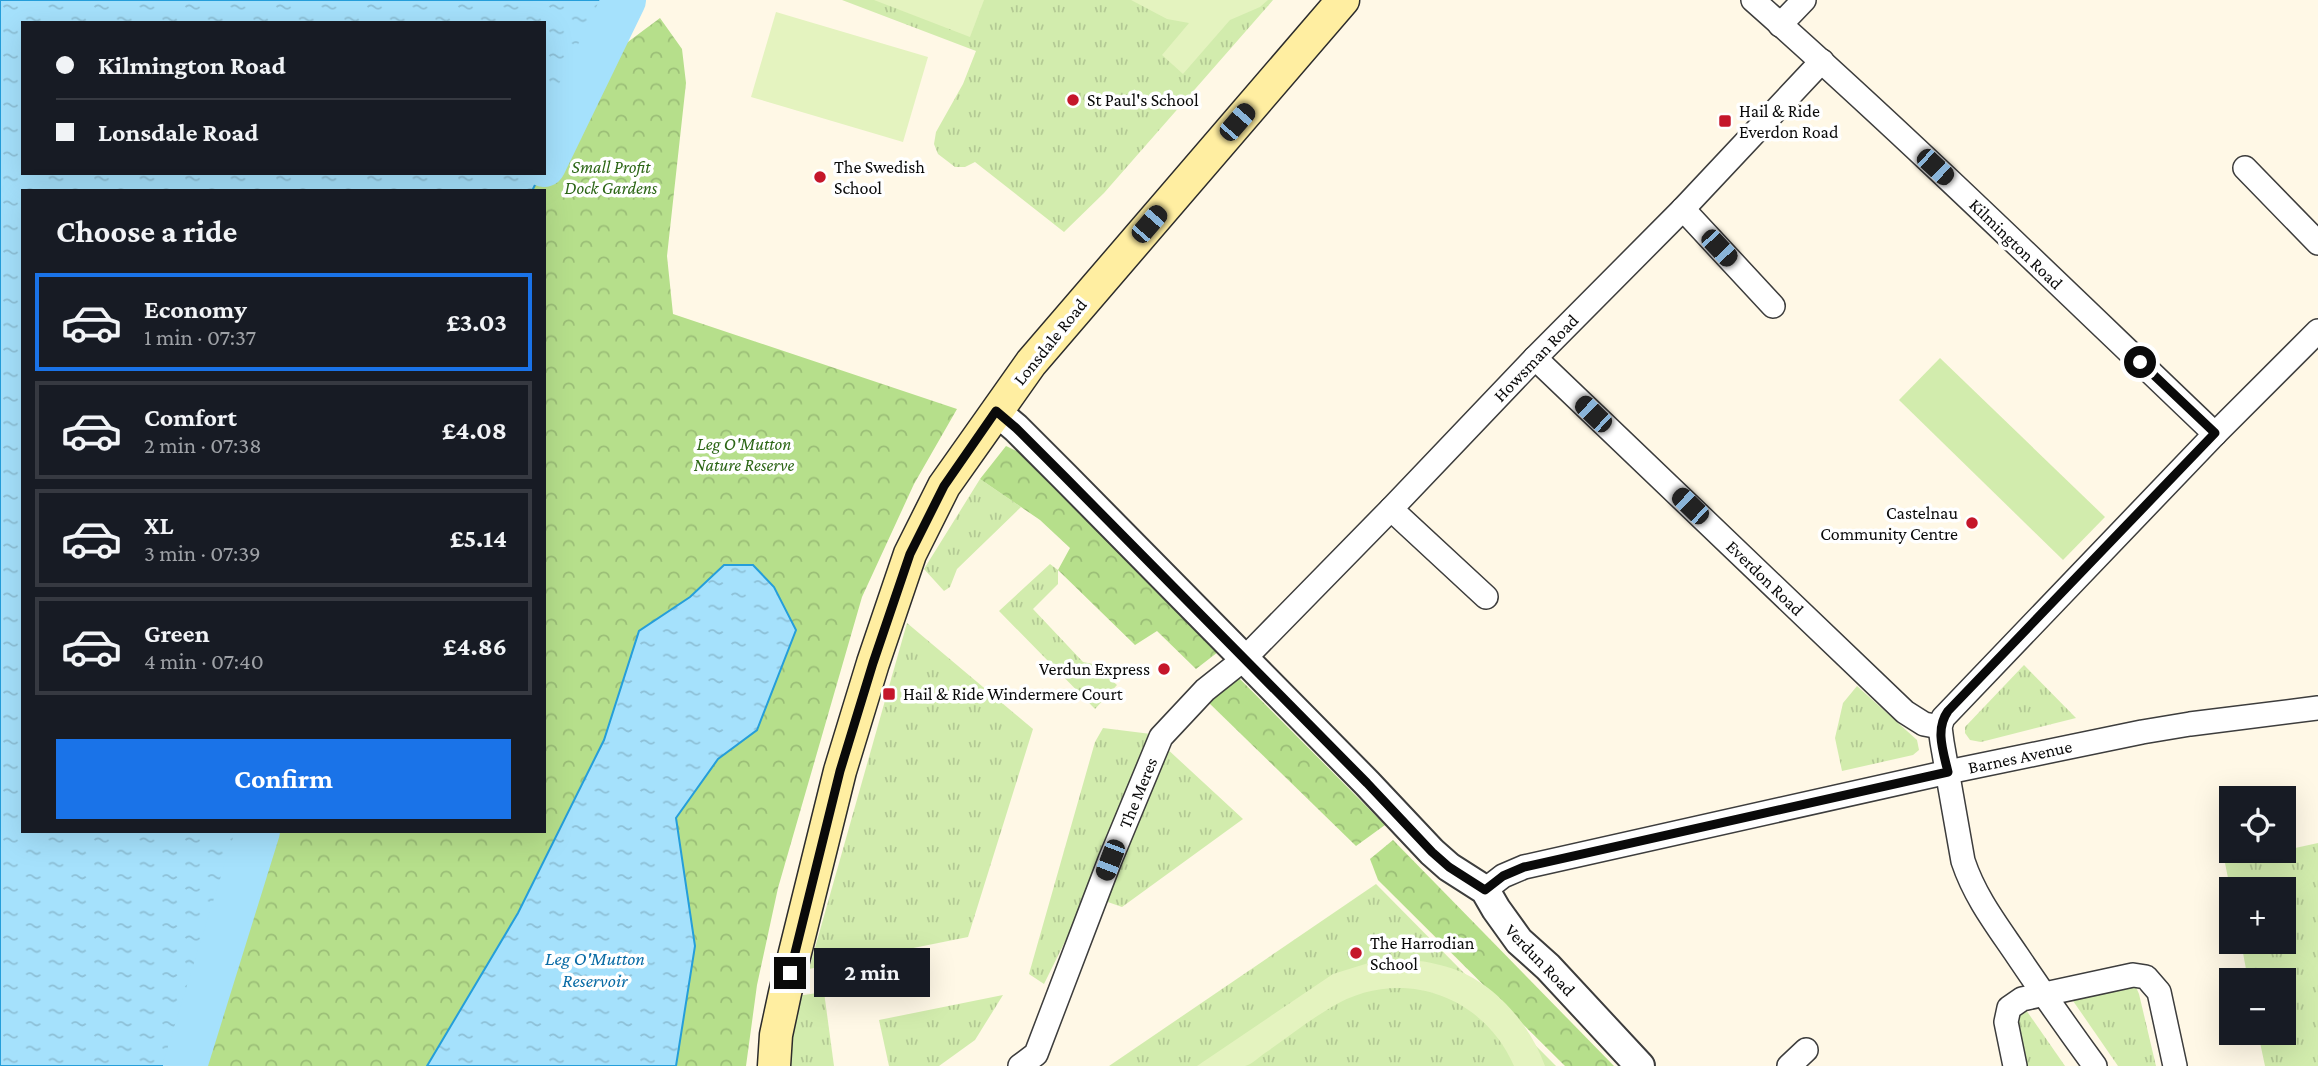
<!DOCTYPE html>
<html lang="en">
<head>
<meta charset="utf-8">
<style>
	:root { --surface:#171b24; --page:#20242c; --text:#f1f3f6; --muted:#9ea1a6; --line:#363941; --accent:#1a73e8 }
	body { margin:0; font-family:"Crimson Pro",serif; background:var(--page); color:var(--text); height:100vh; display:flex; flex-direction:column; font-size:26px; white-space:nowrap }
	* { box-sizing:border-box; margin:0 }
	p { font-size:23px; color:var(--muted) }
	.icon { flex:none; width:38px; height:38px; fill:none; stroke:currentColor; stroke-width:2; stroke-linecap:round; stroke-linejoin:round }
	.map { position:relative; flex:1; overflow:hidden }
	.sheet { position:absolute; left:21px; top:189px; width:525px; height:644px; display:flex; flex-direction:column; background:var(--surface); border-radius:0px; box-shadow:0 7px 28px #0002 }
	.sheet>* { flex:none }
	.top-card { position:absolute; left:21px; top:21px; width:525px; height:154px; border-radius:0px; box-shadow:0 7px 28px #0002; display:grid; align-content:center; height:154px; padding:0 35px; background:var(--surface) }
	.tools { position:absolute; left:2219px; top:786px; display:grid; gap:14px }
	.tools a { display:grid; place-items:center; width:77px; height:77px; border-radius:0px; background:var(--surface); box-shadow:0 7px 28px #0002; font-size:35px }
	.end { position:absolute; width:32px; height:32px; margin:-16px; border:9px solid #0a0a0a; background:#fff; box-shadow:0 0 0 4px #fff }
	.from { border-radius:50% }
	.bubble { position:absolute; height:49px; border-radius:0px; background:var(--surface); box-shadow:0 7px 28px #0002; font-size:23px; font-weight:700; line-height:49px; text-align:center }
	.car { position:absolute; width:21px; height:42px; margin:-21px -10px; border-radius:9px; box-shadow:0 0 5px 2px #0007; background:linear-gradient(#222 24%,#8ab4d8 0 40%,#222 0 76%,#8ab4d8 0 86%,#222 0) }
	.top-card b { display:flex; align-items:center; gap:24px; height:66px; font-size:26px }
	.top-card b+b { border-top:2px solid var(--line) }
	.top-card i { width:18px; height:18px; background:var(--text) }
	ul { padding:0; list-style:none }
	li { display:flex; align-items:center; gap:21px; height:98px; margin:0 14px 10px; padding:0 21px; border:4px solid var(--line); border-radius:0px }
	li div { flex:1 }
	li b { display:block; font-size:26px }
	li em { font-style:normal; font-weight:700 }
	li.current { border-color:var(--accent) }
	li>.icon { width:63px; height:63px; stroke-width:1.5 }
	h2 { padding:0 35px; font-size:32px; line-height:84px }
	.action { display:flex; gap:14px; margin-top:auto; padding:14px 35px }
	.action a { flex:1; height:80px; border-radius:0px; background:var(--accent); color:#fff; font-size:28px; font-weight:700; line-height:80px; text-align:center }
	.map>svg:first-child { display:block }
</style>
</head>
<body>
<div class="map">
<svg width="2318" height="1066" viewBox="0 0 2318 1066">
	<defs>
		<pattern id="grass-tufts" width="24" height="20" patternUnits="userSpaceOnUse" patternTransform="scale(1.75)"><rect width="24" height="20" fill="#d2ecad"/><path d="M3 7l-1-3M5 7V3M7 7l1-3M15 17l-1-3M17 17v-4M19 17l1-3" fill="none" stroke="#b3c994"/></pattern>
		<pattern id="forest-crowns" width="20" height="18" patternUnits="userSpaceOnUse" patternTransform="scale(1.75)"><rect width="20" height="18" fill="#b6df8b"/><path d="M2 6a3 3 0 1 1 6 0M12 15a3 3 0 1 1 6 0" fill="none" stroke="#9bbe77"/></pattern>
		<pattern id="water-ripples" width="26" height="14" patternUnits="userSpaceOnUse" patternTransform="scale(1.75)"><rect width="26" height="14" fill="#a5e1fc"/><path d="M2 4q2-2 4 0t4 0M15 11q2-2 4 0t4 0" fill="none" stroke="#8dc0d7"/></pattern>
	</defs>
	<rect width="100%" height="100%" fill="#fff8e6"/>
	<g fill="url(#grass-tufts)">
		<path d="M842,0H1273L1104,193L1064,232L975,162L965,167H955L938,154L934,144L936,132L963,84L976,51Z"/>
		<path d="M980,479L1021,507L957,569L950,587L944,591L924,569Z"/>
		<path d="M1050,564L1058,570V584L1033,609L1083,662L1093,664L1117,685L1095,709L999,611Z"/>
		<path d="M907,623L1033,729L968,937L809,969Z"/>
		<path d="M2024,665L2076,718L1981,742L1970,740L1965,733V727Z"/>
		<path d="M1857,686L1917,740L1919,750L1913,755L1842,771L1835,738L1843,703Z"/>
		<path d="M1103,728L1151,734L1243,819L1122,907L1088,895L1044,984L1029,974L1095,742Z"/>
		<path d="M2318,843V1066H2265L2258,1033L2284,1032V980H2248L2241,942H2284V889H2231V893L2225,863Z"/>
		<path d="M1376,884L1556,1066H1109Z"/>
		<path d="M2135,985L2139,994L2156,1066H2118L2069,995Z"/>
		<path d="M824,992L834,1066H787L797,996Z"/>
		<path d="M1003,995L975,1040L939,1066H889L879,1020Z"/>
		<path d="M2026,1010L2065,1066H2025L2015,1022L2018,1014Z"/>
	</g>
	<g fill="url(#forest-crowns)">
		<path d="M660,18L682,49L686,83L667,256L673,314L957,409L914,484L862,597L778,888L757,985L746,1066H676L695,946L676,818L718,759L757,730L774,587L752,565H724L690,597L639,631L604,740L518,913L427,1066H185L258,831H544V191H532L541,173H544C544,158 593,75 604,63C620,46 642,32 660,18Z"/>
		<path d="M1006,446L1025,455L1218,652L1196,669L1157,631L1135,645L1058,570L1070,548L1040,520L980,479Z"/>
		<path d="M1235,674L1385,825L1356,846L1206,700Z"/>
		<path d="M1393,840L1614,1066H1565L1378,880L1370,859Z"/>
	</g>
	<path fill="#d2ecad" d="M1940,358L2105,517L2063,560L1899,400Z"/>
	<g fill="#e4f3bf">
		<path d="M874,0H984L970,37Z"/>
		<path d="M1131,0H1268L1260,7L1230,20L1183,74L1162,55L1189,23L1167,19Z"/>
		<path d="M776,12L928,57L903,142L751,97Z"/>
		<path d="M1397,959C1411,960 1426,961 1440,965C1489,976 1529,1021 1545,1066H1514C1482,993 1398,966 1330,1008C1308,1021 1288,1037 1268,1051C1261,1055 1253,1064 1245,1066C1233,1066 1210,1066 1197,1066L1333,974L1375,961Z"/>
	</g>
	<g fill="url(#water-ripples)" stroke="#259eda" stroke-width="2">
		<path d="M0,0H624L544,165V23H23V173H541L532,191H23V831H258L185,1066H0Z"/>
		<path d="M724,565H753L774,587L796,630L757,730L718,759L676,818L695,946L676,1066H427L518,913L604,740L639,631L690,597Z"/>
	</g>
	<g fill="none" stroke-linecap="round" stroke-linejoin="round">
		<g stroke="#a5e1fc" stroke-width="44">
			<path d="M544,165L624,0"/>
			<path d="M185,1066L258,831"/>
		</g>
		<g stroke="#3d3d3d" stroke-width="26">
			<g id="minor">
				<path d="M1753,0C1911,140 2062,288 2215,434"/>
				<path d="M1780,25L1804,0"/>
				<path d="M2245,168L2318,243"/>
				<path d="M1683,209L1773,306"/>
				<path d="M1535,358L1905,712L1924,724L1940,727"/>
				<path d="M1391,509L1486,597"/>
				<path d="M1485,890L1503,876L1524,867L1948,772L2142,732L2190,724L2318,708"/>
				<path d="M1020,1066L1036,1054L1110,860L1161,737L1205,690L1244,659L1391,509L1535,358L1683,209L1822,61"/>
				<path d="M1789,1066L1806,1050"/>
				<path d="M2015,1066L2006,1022L2009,1008L2022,999L2133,975L2146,977L2159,992L2175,1066"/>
				<path d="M2095,1066C2068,1029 2042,992 2017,955C1996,924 1975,897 1963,861L1942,742L1940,727L1943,718L2215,434L2318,331"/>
			</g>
		</g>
		<g stroke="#3d3d3d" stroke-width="32">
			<path id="tertiary" d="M996,411L1016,428L1065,477L1367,783L1432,852L1449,867L1485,890L1496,909L1519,941L1548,967L1640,1066"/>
		</g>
		<g stroke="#2c2c2c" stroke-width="35">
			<path id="secondary" d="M774,1066L776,1035L785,993L840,771L873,663L910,554L944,486L1031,363L1343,0"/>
		</g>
		<use href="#minor" stroke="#fff" stroke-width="23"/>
		<use href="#tertiary" stroke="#fff" stroke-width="28"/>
		<use href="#secondary" stroke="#ffeea1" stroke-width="32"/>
	</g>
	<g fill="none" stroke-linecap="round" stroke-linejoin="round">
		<path stroke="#0a0a0a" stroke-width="9" d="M790,973L840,771L873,663L910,554L944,486L996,411L1016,428L1065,477L1367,783L1432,852L1449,867L1485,890L1503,876L1524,867L1948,772C1943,751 1935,729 1948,711L2215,433L2140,362"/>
	</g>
	<g fill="#c5162a" stroke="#fff" stroke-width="2.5">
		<circle cx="1073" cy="100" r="7"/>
		<rect x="1718" y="114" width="14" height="14" rx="3.5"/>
		<circle cx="820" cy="177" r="7"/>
		<circle cx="1972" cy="523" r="7"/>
		<circle cx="1164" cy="669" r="7"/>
		<rect x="882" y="687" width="14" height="14" rx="3.5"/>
		<circle cx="1356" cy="953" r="7"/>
	</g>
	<g text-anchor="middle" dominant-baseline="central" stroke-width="7" stroke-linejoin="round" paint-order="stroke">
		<g font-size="18" fill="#0a0a0a" stroke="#fff" text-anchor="start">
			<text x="1087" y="100">St Paul's School</text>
			<text x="1739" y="111">Hail &amp; Ride<tspan x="1739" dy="21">Everdon Road</tspan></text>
			<text x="834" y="167">The Swedish<tspan x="834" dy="21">School</tspan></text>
			<text x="1958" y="513" text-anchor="end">Castelnau<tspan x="1958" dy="21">Community Centre</tspan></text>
			<text x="1150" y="669" text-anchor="end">Verdun Express</text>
			<text x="903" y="694">Hail &amp; Ride Windermere Court</text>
			<text x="1370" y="943">The Harrodian<tspan x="1370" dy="21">School</tspan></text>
		</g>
		<g font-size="18" font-style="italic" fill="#2c6616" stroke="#fff">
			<text x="611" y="167">Small Profit<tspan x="611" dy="21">Dock Gardens</tspan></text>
			<text x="744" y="444">Leg O'Mutton<tspan x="744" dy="21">Nature Reserve</tspan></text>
		</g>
		<g font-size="18" fill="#0a0a0a" stroke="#fff">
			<text transform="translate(2016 244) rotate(44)">Kilmington Road</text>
			<text transform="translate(1050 342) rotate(-51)">Lonsdale Road</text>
			<text transform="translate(1536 358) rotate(-46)">Howsman Road</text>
			<text transform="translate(1765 578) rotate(44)">Everdon Road</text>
			<text transform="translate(2020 757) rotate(-12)">Barnes Avenue</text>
			<text transform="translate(1138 793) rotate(-68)">The Meres</text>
			<text transform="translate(1540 960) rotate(46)">Verdun Road</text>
		</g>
		<g font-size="19" font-style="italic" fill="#096ba5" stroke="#fff">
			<text x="595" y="958">Leg O'Mutton<tspan x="595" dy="22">Reservoir</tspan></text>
		</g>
	</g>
</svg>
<div class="tools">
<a><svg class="icon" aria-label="locate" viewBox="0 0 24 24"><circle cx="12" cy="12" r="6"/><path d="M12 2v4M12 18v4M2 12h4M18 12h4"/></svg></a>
<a>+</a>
<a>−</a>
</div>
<i class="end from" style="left:2140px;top:362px"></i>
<i class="end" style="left:790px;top:973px"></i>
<div class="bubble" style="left:814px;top:948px;width:116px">2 min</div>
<i class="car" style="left:1237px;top:122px;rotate:41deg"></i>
<i class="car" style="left:1935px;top:167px;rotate:133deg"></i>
<i class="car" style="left:1149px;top:224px;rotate:41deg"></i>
<i class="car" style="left:1719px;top:248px;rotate:137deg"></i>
<i class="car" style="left:1593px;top:414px;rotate:314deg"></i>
<i class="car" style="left:1690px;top:506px;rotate:314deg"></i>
<i class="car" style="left:1110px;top:860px;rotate:201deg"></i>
<div class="top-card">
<b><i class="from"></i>Kilmington Road</b>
<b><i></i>Lonsdale Road</b>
</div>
<section class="sheet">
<h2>Choose a ride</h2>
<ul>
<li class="current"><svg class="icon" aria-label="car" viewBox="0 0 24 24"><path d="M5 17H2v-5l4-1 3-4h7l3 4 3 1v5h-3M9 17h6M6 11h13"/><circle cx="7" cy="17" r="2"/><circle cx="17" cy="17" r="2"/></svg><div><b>Economy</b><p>1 min · 07:37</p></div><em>£3.03</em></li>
<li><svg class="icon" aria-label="car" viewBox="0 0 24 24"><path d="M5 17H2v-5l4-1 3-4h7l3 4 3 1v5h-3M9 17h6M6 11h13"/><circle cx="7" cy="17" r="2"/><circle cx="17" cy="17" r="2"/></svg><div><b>Comfort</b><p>2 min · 07:38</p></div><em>£4.08</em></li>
<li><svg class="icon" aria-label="car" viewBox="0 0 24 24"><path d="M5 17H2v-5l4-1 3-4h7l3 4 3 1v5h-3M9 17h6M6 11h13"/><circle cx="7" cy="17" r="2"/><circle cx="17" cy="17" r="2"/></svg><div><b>XL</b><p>3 min · 07:39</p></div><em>£5.14</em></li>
<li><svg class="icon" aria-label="car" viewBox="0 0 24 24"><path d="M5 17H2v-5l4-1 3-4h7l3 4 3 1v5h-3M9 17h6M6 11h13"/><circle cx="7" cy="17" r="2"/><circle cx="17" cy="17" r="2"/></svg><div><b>Green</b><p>4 min · 07:40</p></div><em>£4.86</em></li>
</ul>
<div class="action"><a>Confirm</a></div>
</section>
</div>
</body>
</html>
